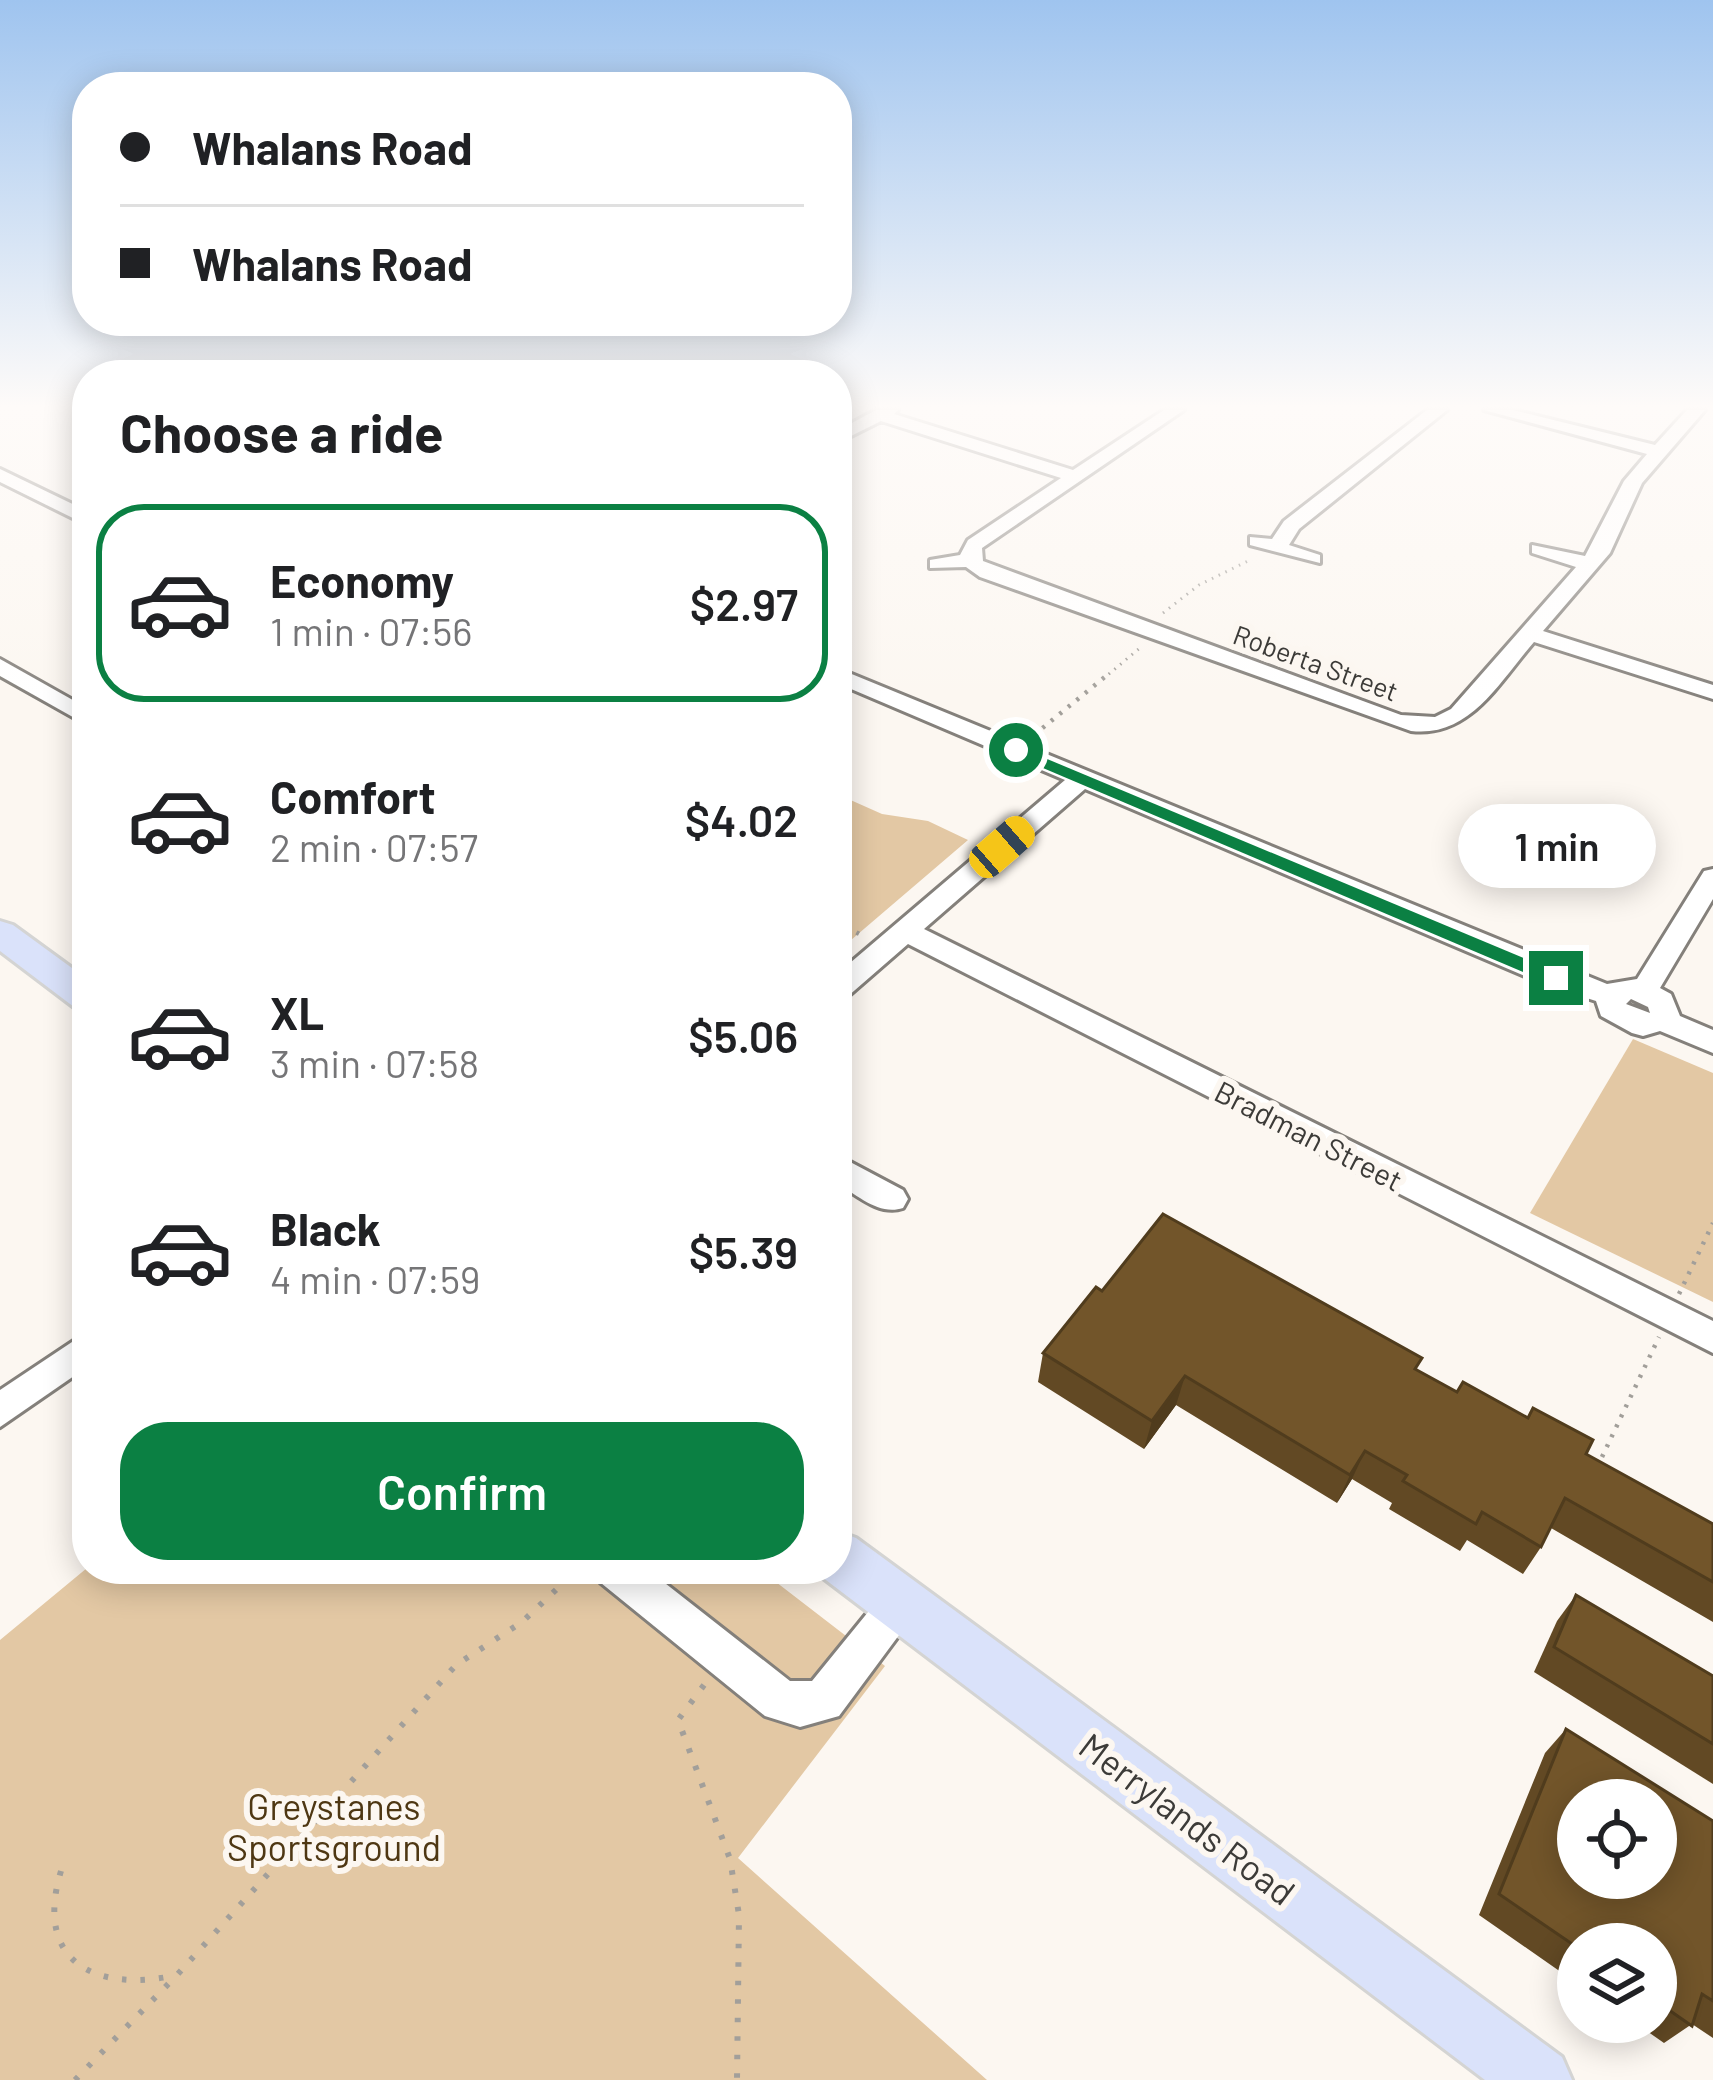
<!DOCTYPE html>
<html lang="en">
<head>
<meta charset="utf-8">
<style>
	:root { --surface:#fff; --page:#f6f6f6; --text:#202124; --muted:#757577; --line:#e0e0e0; --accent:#0b8043 }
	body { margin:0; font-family:Barlow,sans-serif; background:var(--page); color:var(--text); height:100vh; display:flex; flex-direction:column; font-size:45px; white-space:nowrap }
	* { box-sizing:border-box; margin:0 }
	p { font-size:39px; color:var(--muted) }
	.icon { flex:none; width:66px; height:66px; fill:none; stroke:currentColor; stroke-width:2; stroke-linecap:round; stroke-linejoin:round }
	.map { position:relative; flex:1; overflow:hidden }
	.panel { position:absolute; left:72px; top:360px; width:780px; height:1224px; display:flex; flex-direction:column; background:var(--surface); border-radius:48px; box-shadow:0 6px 30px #0003 }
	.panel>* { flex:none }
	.hud { position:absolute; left:72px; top:72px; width:780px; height:264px; border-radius:48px; box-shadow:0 6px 30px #0003; display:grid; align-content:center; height:264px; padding:0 48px; background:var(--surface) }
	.buttons { position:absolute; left:1557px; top:1779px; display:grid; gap:24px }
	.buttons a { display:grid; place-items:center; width:120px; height:120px; border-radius:50%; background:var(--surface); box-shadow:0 6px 30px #0003; font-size:60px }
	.end { position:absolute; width:54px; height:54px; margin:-27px; border:15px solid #0b8043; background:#fff; box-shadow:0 0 0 6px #fff }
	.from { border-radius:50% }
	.bubble { position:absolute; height:84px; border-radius:42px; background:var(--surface); box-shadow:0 6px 30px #0003; font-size:39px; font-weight:600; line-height:84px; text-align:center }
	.car { position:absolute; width:36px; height:72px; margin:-36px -18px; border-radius:15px; box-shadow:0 0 9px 3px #0007; background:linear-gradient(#f5c518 24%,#345 0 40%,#f5c518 0 76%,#345 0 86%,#f5c518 0) }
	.hud b { display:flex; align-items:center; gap:42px; height:114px; font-size:45px }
	.hud b+b { border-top:3px solid var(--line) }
	.hud i { width:30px; height:30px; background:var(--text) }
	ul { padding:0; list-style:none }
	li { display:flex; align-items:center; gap:36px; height:198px; margin:0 24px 18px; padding:0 24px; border:6px solid transparent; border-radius:48px }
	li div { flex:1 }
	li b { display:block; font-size:45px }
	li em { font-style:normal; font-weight:600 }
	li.selected { border-color:var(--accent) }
	li>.icon { width:108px; height:108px; stroke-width:1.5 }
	h2 { padding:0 48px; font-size:54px; line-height:144px }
	.button { display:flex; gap:24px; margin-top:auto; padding:24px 48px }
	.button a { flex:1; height:138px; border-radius:48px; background:var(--accent); color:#fff; font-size:48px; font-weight:600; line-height:138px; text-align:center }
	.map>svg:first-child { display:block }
</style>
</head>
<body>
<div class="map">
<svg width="1713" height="2080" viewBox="0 0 1713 2080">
	<rect width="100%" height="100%" fill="#fcf7f1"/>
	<g fill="#e3c8a4">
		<path d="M837,794L882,814L928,821L968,840L837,952Z"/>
		<path d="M1633,1039L1713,1073V1302L1530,1213Z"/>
		<path d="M87,1568L759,1569L885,1666L738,1858L987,2080H0V1640Z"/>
	</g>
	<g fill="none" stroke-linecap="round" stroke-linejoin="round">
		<g stroke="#84807b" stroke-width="6">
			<g id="minor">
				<path d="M876,410H898L894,414L1073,470L1164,410H1184L982,548L983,561L1401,715L1435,717L1451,709L1576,567L1532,553V545L1585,556L1624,481L1647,454L1484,410H1513L1655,445L1687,410H1705L1642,483L1610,553L1543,631L1713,685V699L1534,642C1499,682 1470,738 1411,731L980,577L966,567L930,568V560L960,555L968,540L1061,478L881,421L837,443V431Z"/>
				<path d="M1427,410H1447L1299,529L1289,545L1320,555V563L1250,545V537L1272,539L1284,521Z"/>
				<path d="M0,469L87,511V525L0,482Z"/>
				<path d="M0,659L87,708V725L0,676Z"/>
				<path d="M837,668L1607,984L1637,979L1704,871L1713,869V899L1660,988L1671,994L1680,1016L1713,1030V1053L1660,1031L1643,1036L1632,1033L1601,1016L1596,1001L1546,985L1085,789L924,929L1713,1321V1353L908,944L847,997L837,1000V974L1065,780L837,683ZM1631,999L1648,1007L1650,1013L1626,1004Z"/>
				<path d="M837,1155L903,1190L908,1199L903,1208C879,1216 857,1195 837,1183Z"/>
				<path d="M87,1332V1367L0,1427V1390Z"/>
				<path d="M595,1569H647L790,1681H812L886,1590L901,1584L916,1590L922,1604L839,1716L800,1727L765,1716L601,1583Z"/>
			</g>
		</g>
		<g stroke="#d4d4d3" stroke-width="6">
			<g id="major">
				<path d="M0,921L13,925L87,979V1011L74,1007L0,951Z"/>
				<path d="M837,1531L856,1538L1562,2057L1572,2080H1485L818,1574L816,1569H837Z"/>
			</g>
		</g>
		<g stroke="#a29f9a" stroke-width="3" stroke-dasharray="1.5 6" stroke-linecap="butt">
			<path d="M1163,613L1199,585L1250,560"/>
			<path d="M1103,679L1141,647"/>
		</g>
		<g stroke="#a29f9a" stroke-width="4.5" stroke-dasharray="3 8" stroke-linecap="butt">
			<path d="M1034,735L1106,676"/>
			<path d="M837,922L863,936"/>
			<path d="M1679,1294L1713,1223"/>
			<path d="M1602,1457L1659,1337"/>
		</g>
		<g stroke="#a29f9a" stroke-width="6" stroke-dasharray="4.5 14" stroke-linecap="butt">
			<path d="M704,1685L678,1720L730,1859L739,1915L737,2080"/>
			<path d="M61,1871C33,1963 97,1993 177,1975"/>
			<path d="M75,2080L177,1975L456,1665L522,1622L578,1569"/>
		</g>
		<use href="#minor" fill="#fff" fill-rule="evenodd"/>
		<use href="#major" fill="#dae2fa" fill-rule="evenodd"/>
	</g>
	<g fill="#624924">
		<path d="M1102,1291L1422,1358L1416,1369L1457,1392L1586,1454L1713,1524V1622L1551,1528L1541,1547L1523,1574L1467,1540L1460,1551L1389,1509L1392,1503L1352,1479L1337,1503L1176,1405L1144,1449L1038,1382L1043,1353Z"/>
		<path d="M1576,1595L1713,1676V1784L1534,1672L1557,1621Z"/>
		<path d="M1566,1729L1713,1821V2038L1692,2024L1664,2043L1634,2022H1656V1944H1578V1984L1479,1915L1545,1753Z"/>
	</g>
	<g fill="#503c1d">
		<path d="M1185,1376L1176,1405L1144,1449L1152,1421Z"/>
		<path d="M1365,1451L1352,1479L1337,1503L1350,1475Z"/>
	</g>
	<g fill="#72552a" stroke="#503c1d" stroke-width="3" fill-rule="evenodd">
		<path d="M1163,1214L1422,1358L1415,1369L1457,1392L1463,1382L1528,1418L1533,1408L1593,1440L1586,1454L1713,1524V1582L1565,1498L1541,1547L1482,1512L1476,1524L1403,1481L1407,1475L1365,1451L1350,1475L1185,1376L1152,1421L1043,1353L1096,1287L1102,1291Z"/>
		<path d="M1576,1595L1713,1676V1744L1554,1647Z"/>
		<path d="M1566,1729L1713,1821V2001L1702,1994L1692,2026L1656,2001V1944H1578V1948L1499,1894ZM1578,1800H1656V1878H1578Z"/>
	</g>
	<linearGradient id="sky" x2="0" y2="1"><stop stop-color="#9fc4ef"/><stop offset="0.58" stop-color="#fefbf9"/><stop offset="1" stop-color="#fefbf9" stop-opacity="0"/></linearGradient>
	<rect width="1713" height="701" fill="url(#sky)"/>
	<path fill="#0b8043" d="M1016,746L1562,974L1565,978L1549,983L1010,754L1008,750Z"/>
	<g text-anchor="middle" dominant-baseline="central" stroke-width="12" stroke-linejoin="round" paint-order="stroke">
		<g font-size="27" fill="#3c3b38" stroke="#fcf7f1">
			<text transform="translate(1316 662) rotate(20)">Roberta Street</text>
		</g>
		<g font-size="30" fill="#3c3b38" stroke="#fcf7f1">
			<text transform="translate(1309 1135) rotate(27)">Bradman Street</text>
		</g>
		<g font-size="36" fill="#4e3713" stroke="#fcf7f1">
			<text x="334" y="1805">Greystanes<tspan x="334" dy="41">Sportsground</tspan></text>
		</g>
		<g font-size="36" fill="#3c3b38" stroke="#fcf7f1">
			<text transform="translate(1188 1818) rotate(37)">Merrylands Road</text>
		</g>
	</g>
</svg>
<div class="buttons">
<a><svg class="icon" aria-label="locate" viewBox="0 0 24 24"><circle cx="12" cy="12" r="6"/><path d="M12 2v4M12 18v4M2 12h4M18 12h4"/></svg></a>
<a><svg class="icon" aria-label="layers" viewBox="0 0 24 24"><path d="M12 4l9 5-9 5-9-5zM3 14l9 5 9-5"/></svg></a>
</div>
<i class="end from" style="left:1016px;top:750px"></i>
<i class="end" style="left:1556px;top:978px"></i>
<div class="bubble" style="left:1458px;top:804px;width:198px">1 min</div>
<i class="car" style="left:1002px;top:847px;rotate:49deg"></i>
<div class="hud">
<b><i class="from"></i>Whalans Road</b>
<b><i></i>Whalans Road</b>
</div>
<section class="panel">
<h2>Choose a ride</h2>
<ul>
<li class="selected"><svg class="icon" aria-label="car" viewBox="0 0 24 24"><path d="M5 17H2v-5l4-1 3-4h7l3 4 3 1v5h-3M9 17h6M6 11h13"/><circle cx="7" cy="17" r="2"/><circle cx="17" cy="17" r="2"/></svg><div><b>Economy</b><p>1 min · 07:56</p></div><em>$2.97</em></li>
<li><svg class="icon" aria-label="car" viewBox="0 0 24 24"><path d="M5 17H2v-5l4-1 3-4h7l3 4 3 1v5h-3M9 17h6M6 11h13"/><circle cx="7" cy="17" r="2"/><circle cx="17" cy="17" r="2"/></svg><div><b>Comfort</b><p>2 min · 07:57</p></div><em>$4.02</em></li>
<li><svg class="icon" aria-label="car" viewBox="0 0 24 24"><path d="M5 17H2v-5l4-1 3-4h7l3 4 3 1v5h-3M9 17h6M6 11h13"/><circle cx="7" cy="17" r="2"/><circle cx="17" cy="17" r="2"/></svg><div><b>XL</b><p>3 min · 07:58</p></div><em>$5.06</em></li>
<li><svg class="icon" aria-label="car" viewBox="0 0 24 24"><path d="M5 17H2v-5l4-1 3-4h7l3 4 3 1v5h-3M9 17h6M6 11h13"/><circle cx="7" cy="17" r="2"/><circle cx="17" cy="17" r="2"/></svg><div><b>Black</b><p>4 min · 07:59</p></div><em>$5.39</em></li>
</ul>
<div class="button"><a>Confirm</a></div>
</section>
</div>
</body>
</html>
